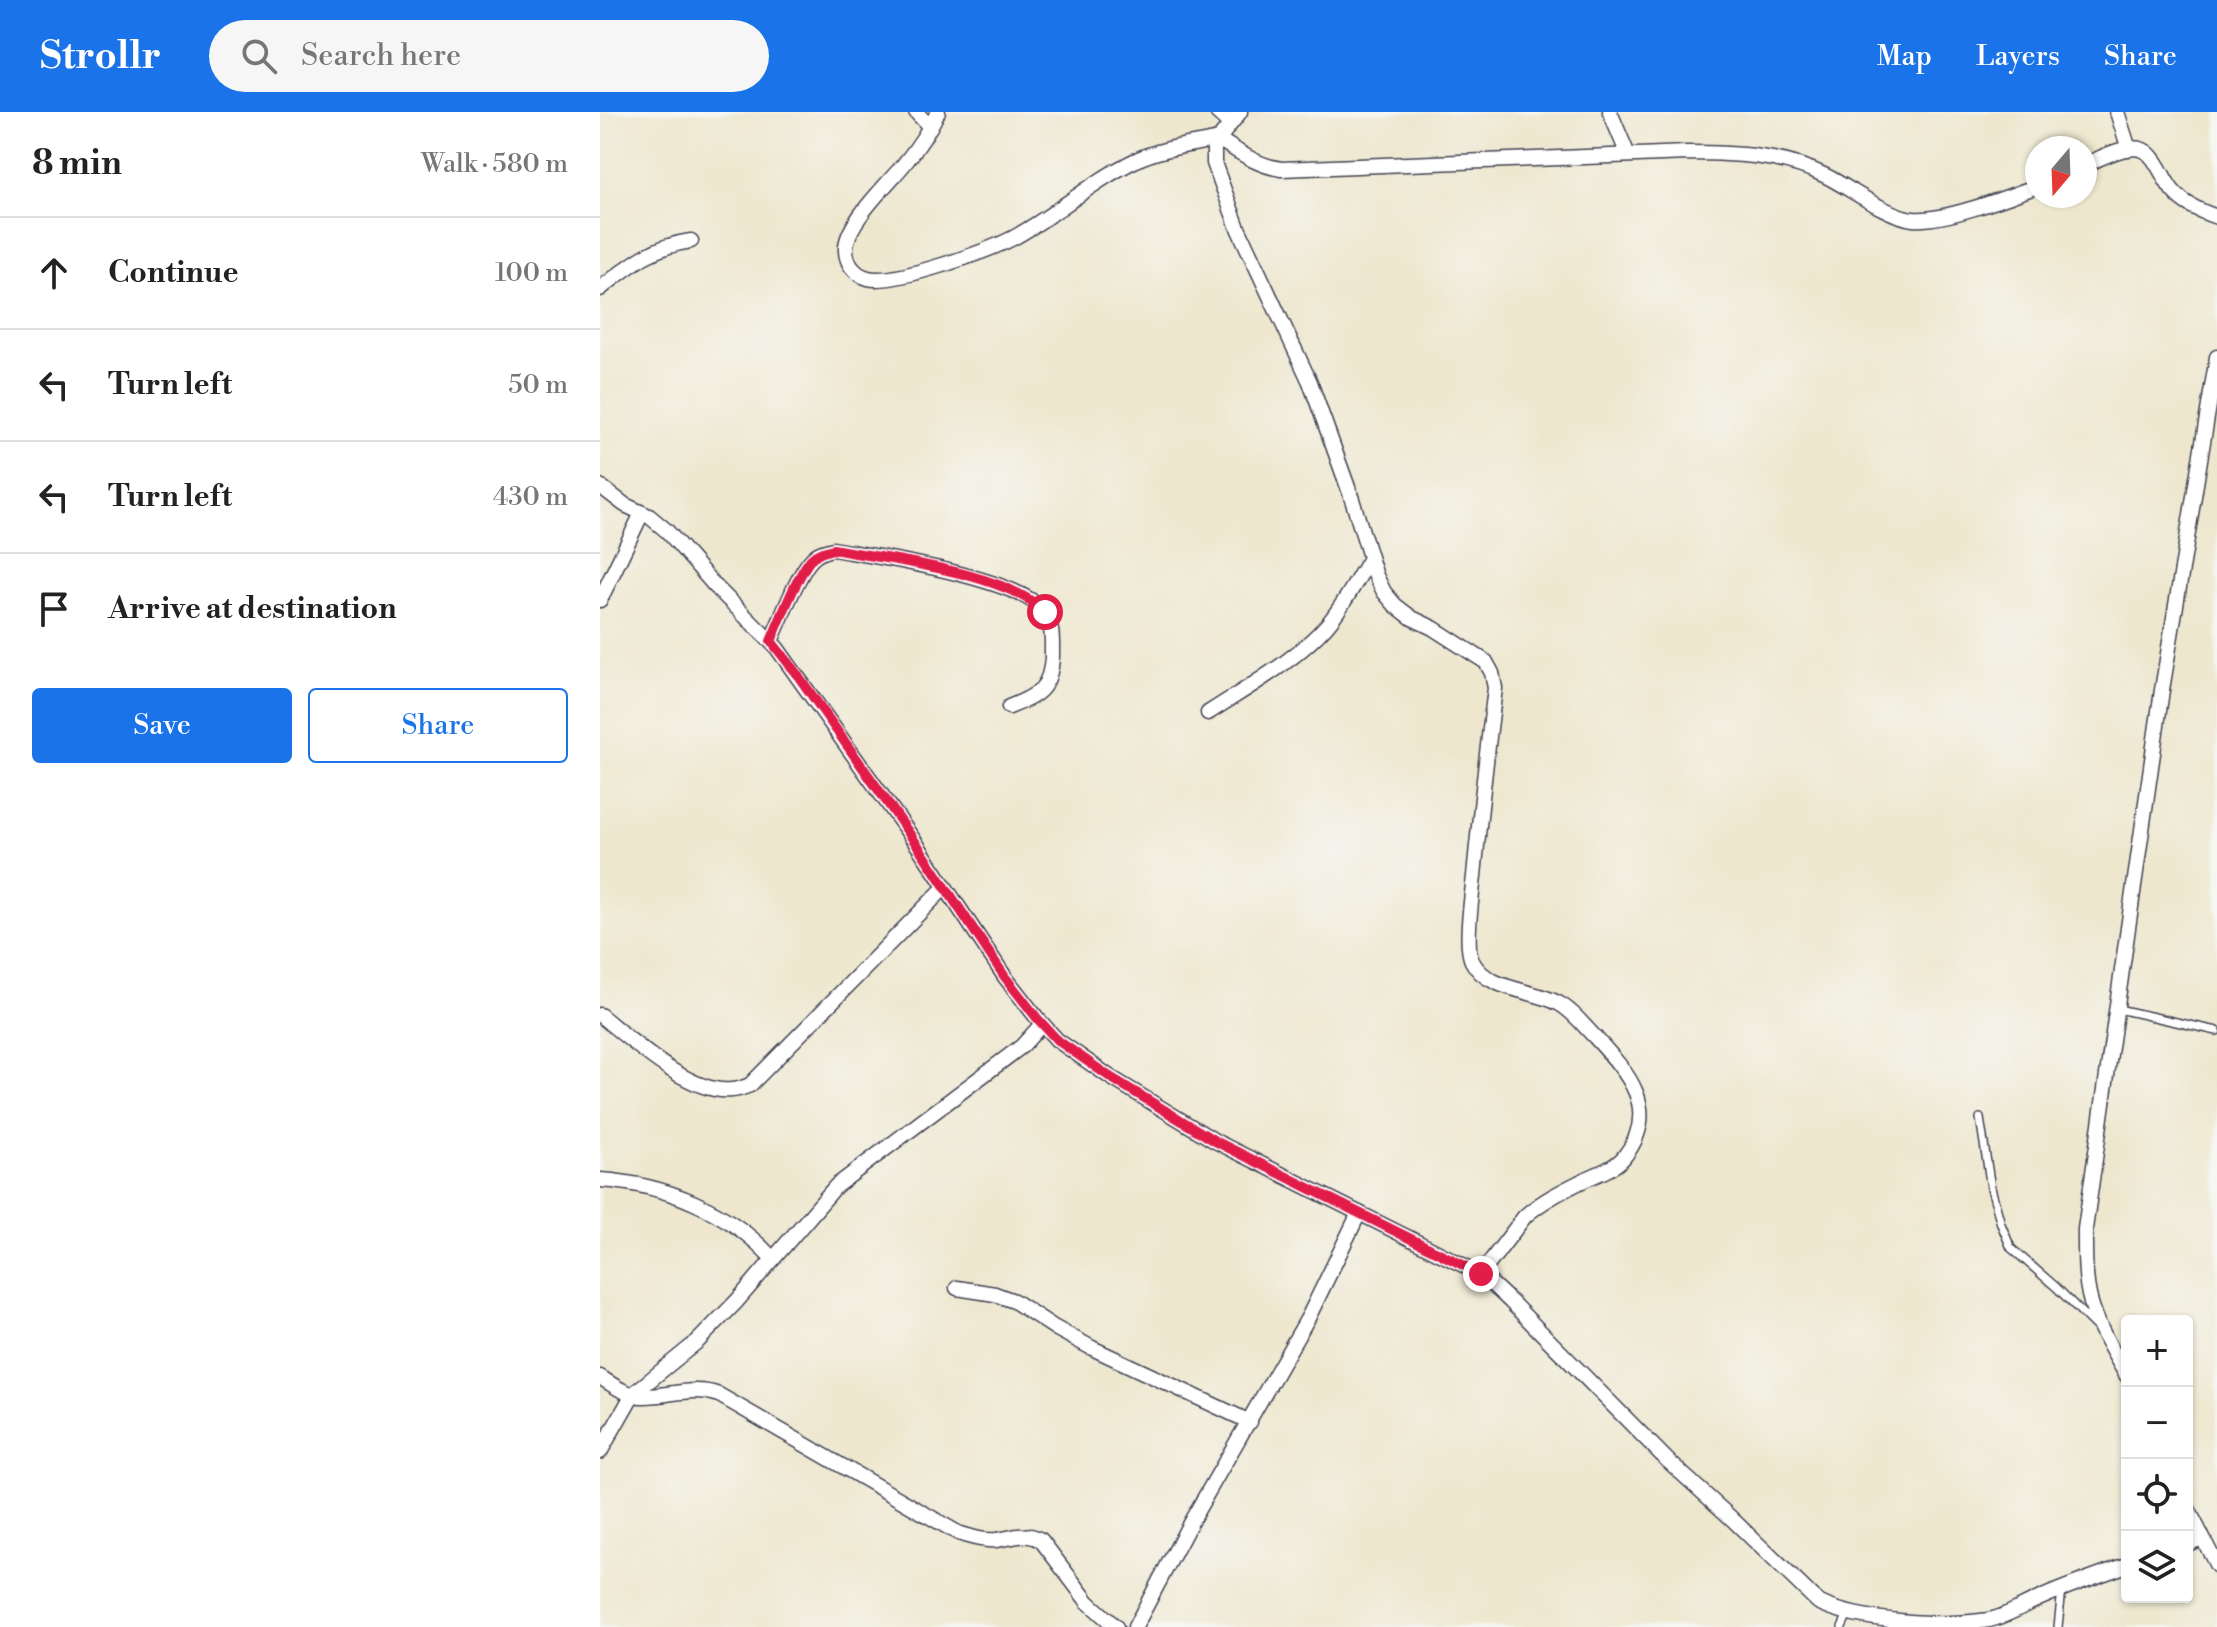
<!DOCTYPE html>
<meta charset="utf-8">
<style>
body{margin:0;font-family:"Libre Bodoni",serif;background:#f6f6f6;color:#222}
.controls{position:absolute;right:24px;bottom:24px;display:grid;overflow:hidden;border-radius:8px;box-shadow:0 2px 6px #0004}
.controls button{width:72px;height:72px;display:grid;place-items:center;padding:0;border:0;border-bottom:2px solid #e0e0e0;background:#fff;color:#222;font:40px sans-serif}
.compass{position:absolute;left:1425px;top:24px;width:72px;height:72px;border-radius:50%;background:#fff;box-shadow:0 2px 6px #0004;rotate:199deg}
.stop{position:absolute;width:24px;height:24px;margin:-18px;border:6px solid #e11d48;border-radius:50%;background:#fff}
.stop.end{background:#e11d48;border-color:#fff;box-shadow:0 2px 8px #0008}
.list{margin:0;padding:0;list-style:none}
h2{display:flex;justify-content:space-between;align-items:center;height:104px;margin:0;padding:0 32px;font-size:34px}
h2 small{font-size:26px;font-weight:400;color:#767676}
.list li{display:grid;grid-template-columns:52px 1fr auto;gap:24px;align-items:center;box-sizing:border-box;height:112px;padding:0 32px;border-top:2px solid #e0e0e0}
.list b{display:block;font-size:30px;white-space:nowrap}
.list em{font-size:26px;font-style:normal;color:#767676}
.actions{display:flex;gap:16px;padding:24px 32px}
.actions a{flex:1;padding:18px 0;border:2px solid #1a73e8;border-radius:8px;text-align:center;font-size:28px;color:#1a73e8}
.actions .main{background:#1a73e8;color:#fff}
.icon{flex:none;width:44px;height:44px;fill:none;stroke:currentColor;stroke-width:2;stroke-linecap:round;stroke-linejoin:round}
.map{position:relative;flex:none;width:1617px;height:1515px;overflow:hidden}
header{display:flex;align-items:center;gap:48px;box-sizing:border-box;height:112px;padding:0 40px;background:#1a73e8;color:#fff}
header strong{font-size:38px}
nav{display:flex;gap:44px;margin-inline-start:auto;font-size:28px}
.search{width:560px;height:72px;background:#f6f6f6;display:flex;align-items:center;gap:20px;box-sizing:border-box;padding:0 28px;border-radius:44px;color:#767676;font-size:30px}
main{display:flex}
aside{flex:1;background:#fff}
.map>svg:first-child{display:block}
</style>
<header>
<strong>Strollr</strong>
<div class="search"><svg class="icon" aria-label="search" viewBox="0 0 24 24"><circle cx="10" cy="10" r="6"/><path d="M15 15l6 6"/></svg>Search here</div>
<nav><a>Map</a><a>Layers</a><a>Share</a></nav>
</header>
<main>
<aside>
<h2>8 min<small>Walk · 580 m</small></h2>
<ul class="list">
<li><svg class="icon" aria-label="ahead" viewBox="0 0 24 24"><path d="M12 20V5M6 11l6-6 6 6"/></svg><div><b>Continue</b></div><em>100 m</em></li>
<li><svg class="icon" aria-label="left" viewBox="0 0 24 24"><path d="M17 20v-9H6M10 6l-5 5 5 5"/></svg><div><b>Turn left</b></div><em>50 m</em></li>
<li><svg class="icon" aria-label="left" viewBox="0 0 24 24"><path d="M17 20v-9H6M10 6l-5 5 5 5"/></svg><div><b>Turn left</b></div><em>430 m</em></li>
<li><svg class="icon" aria-label="arrive" viewBox="0 0 24 24"><path d="M6 21V4h12l-3 4 3 4H6"/></svg><div><b>Arrive at destination</b></div></li>
</ul>
<div class="actions"><a class="main">Save</a><a>Share</a></div>
</aside>
<div class="map">
<svg width="1617" height="1515" viewBox="0 0 1617 1515">
<rect width="100%" height="100%" fill="#f6f6f2"/>
<filter id="ink" filterUnits="userSpaceOnUse"><feTurbulence type="fractalNoise" baseFrequency=".0125" numOctaves="2"/><feDisplacementMap in="SourceGraphic" scale="16" xChannelSelector="R" yChannelSelector="G"/><feConvolveMatrix kernelMatrix="1 2 1 2 8 2 1 2 1" color-interpolation-filters="sRGB"/></filter>
<filter id="wash" filterUnits="userSpaceOnUse"><feTurbulence type="fractalNoise" baseFrequency=".006" numOctaves="4" result="noise"/><feDisplacementMap in="SourceGraphic" scale="32" xChannelSelector="R" yChannelSelector="G"/><feGaussianBlur stdDeviation="1.8" result="paint"/><feColorMatrix in="noise" values="0 0 0 0 0 0 0 0 0 0 0 0 0 0 0 0 0 1.4 0 .05"/><feComposite in="paint" operator="in"/></filter>
<g filter="url(#wash)">
<rect width="100%" height="100%" fill="#eee7ce"/>
</g>
<g filter="url(#ink)">
<g fill="none" stroke-linecap="round" stroke-linejoin="round">
<g stroke="#414051" stroke-width="10">
<g id="service">
<polyline points="1518,897 1617,919"/>
<polyline points="1380,1006 1391,1076 1401,1112 1411,1136 1456,1175 1495,1214"/>
<polyline points="1242,1515 1248,1502"/>
<polyline points="1458,1515 1462,1477"/>
</g>
</g>
<g stroke="#414051" stroke-width="17">
<g id="minor">
<polyline points="316,0 330,15"/>
<path d="M338 0C329 18 318 35 305 51 288 72 249 108 246 134 245 149 253 162 268 166 294 173 388 139 413 126 456 103 492 69 536 48 561 36 592 33 618 27 639 40 656 53 681 57L1088 41C1135 41 1183 43 1226 64 1250 76 1287 104 1313 107 1343 110 1408 85 1437 74"/>
<polyline points="617,0 630,12"/>
<path d="M640 0 614 33V51L638 116 710 270 750 381 776 464 784 480 795 493 812 506 833 516 886 550 892 561 895 576C887 639 880 701 874 764 872 784 864 833 872 849 887 879 933 877 958 891 972 898 983 913 994 924 1027 960 1062 997 1024 1045 1014 1057 996 1062 982 1069 962 1079 942 1089 925 1104L881 1162"/>
<polyline points="1010,0 1028,43"/>
<polyline points="1517,0 1529,37"/>
<path d="M1485 53C1501 46 1535 26 1550 43 1560 53 1564 69 1574 80 1584 92 1602 100 1617 105"/>
<path d="M0 177C32 152 50 135 91 129"/>
<path d="M0 374 25 393 49 404 67 419 114 473 177 536 318 734 405 865 437 906 457 928 510 965 615 1029 881 1162 911 1190 1066 1347 1131 1406 1218 1490C1257 1510 1345 1515 1389 1508 1405 1505 1419 1496 1434 1489 1464 1475 1496 1464 1527 1453"/>
<polyline points="0,488 42,401"/>
<path d="M171 529C181 508 197 463 211 448 217 441 224 439 233 437 277 445 425 466 446 502 453 514 452 531 452 544 451 577 437 584 409 595"/>
<path d="M608 601C648 575 694 550 727 513 744 493 757 468 770 446"/>
<path d="M0 903C31 928 90 983 132 978 138 978 145 975 150 973L345 775"/>
<path d="M0 1068C65 1072 130 1099 173 1147"/>
<polyline points="357,1176 395,1182 414,1189 455,1216 492,1236 650,1310"/>
<path d="M1527 1264C1515 1243 1502 1223 1494 1200 1484 1174 1485 1145 1485 1117L1562 578 1617 245"/>
<path d="M0 1265C13 1273 26 1283 41 1284 69 1285 92 1273 119 1283L358 1421C371 1425 382 1429 396 1428 413 1426 425 1419 441 1428L488 1490 516 1515"/>
<polyline points="0,1340 33,1282 98,1229 137,1189 236,1074 422,934 442,912"/>
<polyline points="1587,1395 1617,1454"/>
<polyline points="1587,1432 1602,1426"/>
<polyline points="535,1515 589,1413 709,1204 759,1101"/>
</g>
</g>
<use href="#service" stroke="#fff" stroke-width="7"/>
<use href="#minor" stroke="#fff" stroke-width="14"/>
</g>
</g>
<g fill="none" stroke-linecap="round" stroke-linejoin="round" filter="url(#ink)">
<path stroke="#e11d48" stroke-width="10" d="M445 500C405 460 290 448 233 437 225 439 217 441 211 447 197 463 180 509 171 529L197 562 318 734 405 865 437 906 457 928 510 965 615 1029 881 1162"/>
</g>
</svg>
<div class="controls">
<button>+</button>
<button>−</button>
<button><svg class="icon" aria-label="locate" viewBox="0 0 24 24"><circle cx="12" cy="12" r="6"/><path d="M12 2v4M12 18v4M2 12h4M18 12h4"/></svg></button>
<button><svg class="icon" aria-label="layers" viewBox="0 0 24 24"><path d="M12 4l9 5-9 5-9-5zM3 14l9 5 9-5"/></svg></button>
</div>
<svg class="compass" viewBox="-18 -18 36 36"><path d="M0-13l5 13h-10z" fill="#e53935"/><path d="M0 13l5-13h-10z" fill="#767676"/></svg>
<div class="stop" style="left:445px;top:500px"></div>
<div class="stop end" style="left:881px;top:1162px"></div>
</div>
</main>
